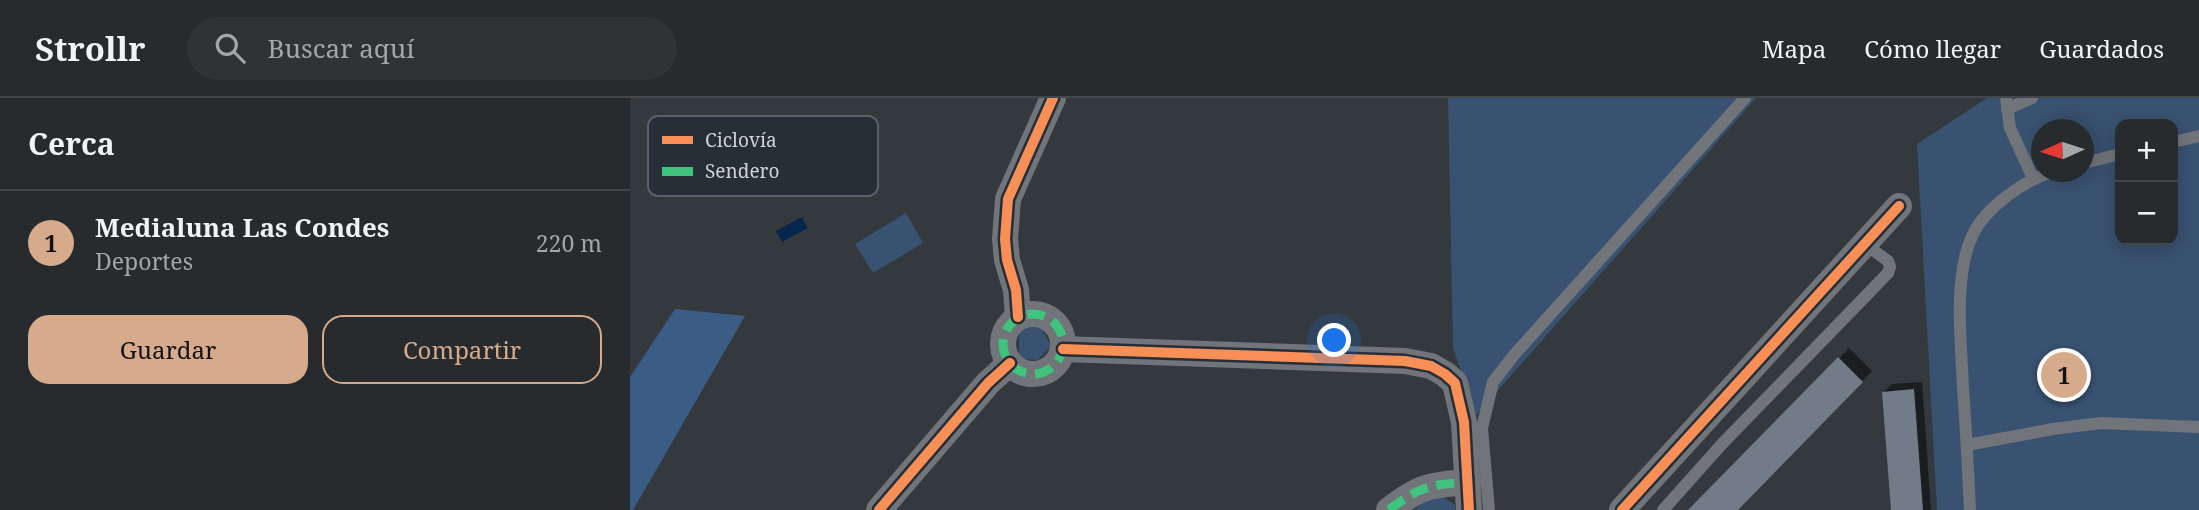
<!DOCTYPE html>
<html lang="es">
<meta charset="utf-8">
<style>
body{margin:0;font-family:"Noto Serif",serif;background:#2f3336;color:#f1f3f6}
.controls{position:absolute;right:21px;top:21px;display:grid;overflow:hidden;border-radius:14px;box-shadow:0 4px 18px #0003}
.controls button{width:63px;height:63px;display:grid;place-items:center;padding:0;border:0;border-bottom:2px solid #43474a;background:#272b2e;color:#f1f3f6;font:35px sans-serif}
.compass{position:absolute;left:1401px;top:21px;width:63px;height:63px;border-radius:50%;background:#272b2e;box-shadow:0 4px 18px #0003;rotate:267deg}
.you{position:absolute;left:705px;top:243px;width:24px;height:24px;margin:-18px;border:5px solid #fff;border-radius:50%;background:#1a73e8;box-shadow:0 0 0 10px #1a73e833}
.badge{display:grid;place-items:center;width:46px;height:46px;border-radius:50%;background:#d6ab8b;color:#111;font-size:23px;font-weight:700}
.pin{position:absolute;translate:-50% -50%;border:4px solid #fff;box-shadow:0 2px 7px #0006}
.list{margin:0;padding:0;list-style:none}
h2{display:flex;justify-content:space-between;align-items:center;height:91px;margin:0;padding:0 28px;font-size:30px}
h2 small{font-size:23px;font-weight:400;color:#a4a7aa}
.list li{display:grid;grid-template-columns:46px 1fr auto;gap:21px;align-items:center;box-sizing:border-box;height:105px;padding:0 28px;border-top:2px solid #43474a}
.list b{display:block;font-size:26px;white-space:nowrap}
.list p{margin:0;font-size:23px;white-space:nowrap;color:#a4a7aa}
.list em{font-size:23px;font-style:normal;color:#a4a7aa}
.actions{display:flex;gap:14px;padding:21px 28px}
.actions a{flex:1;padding:16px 0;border:2px solid #d6ab8b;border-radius:21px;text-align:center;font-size:24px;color:#d6ab8b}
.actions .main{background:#d6ab8b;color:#111}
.icon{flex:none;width:38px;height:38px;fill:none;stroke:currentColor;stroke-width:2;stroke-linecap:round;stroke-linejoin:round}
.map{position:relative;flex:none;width:1569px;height:412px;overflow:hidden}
header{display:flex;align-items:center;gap:42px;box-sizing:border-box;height:98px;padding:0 35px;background:#272b2e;border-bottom:2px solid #43474a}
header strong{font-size:33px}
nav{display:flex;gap:38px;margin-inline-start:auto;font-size:24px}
.search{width:490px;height:63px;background:#2f3336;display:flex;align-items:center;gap:18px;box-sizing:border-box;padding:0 24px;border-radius:38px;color:#a4a7aa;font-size:26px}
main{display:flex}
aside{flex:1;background:#272b2e}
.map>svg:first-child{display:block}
</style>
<header>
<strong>Strollr</strong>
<div class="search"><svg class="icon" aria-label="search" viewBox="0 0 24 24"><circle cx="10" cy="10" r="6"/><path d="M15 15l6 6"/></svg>Buscar aquí</div>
<nav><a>Mapa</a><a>Cómo llegar</a><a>Guardados</a></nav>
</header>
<main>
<aside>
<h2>Cerca<small></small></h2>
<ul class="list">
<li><span class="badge">1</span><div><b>Medialuna Las Condes</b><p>Deportes</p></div><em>220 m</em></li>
</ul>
<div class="actions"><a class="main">Guardar</a><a>Compartir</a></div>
</aside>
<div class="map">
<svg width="1569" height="412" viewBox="0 0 1569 412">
<rect width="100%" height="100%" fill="#34393e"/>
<g fill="#395271" fill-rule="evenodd">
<polygon points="818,0 1126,0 846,317 823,250"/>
<path d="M1357 0H1569V412H1307L1287 46ZM1490 26H1543V142H1490ZM1412 32H1454V74H1412Z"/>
<polygon points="276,115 293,145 243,175 225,146"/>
<polygon points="408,224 421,248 408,262 389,261 389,225"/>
<polygon points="808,395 825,407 825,412 783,412"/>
</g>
<polygon fill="#3b5c85" points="45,211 115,218 3,412 0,412 0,279"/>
<polygon fill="#05274d" points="172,119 178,130 152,144 146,133"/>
<g fill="#0007">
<polygon points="1219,250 1242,273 1106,412 1061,412"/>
<polygon points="1292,284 1301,412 1262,412 1254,294 1262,286"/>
</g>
<g fill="#727c88">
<polygon points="1208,259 1233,284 1108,412 1058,412"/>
<polygon points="1284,291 1293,412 1261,412 1252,294"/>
</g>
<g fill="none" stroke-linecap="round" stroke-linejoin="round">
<g stroke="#71757a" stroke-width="12">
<polyline points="1376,0 1380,30 1403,80"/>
<polyline points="1377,11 1402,0"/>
<polyline points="1543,44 1569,38"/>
<polyline points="1454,65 1490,56"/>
<polyline points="1337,347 1423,331 1471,325 1569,329"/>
<polyline points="859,412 852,330 863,284 884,257 1115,0"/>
<polyline points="1033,412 1092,346 1258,175 1260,169 1258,163 1235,146"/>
<path d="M1340 412C1338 371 1336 330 1333 289 1331 243 1323 178 1343 136 1356 109 1394 83 1421 74"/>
</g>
<g stroke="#71757a" stroke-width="26">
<circle cx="403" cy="246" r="30"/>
<polyline points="388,219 386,192 377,162 375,141 378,101 423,0"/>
<polyline points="433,251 775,263 801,268 815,276 825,285 834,324 839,412"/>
<polyline points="249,412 358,285 380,265"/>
<path d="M759 412C790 388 799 387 838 384"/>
<polyline points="992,412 1269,108"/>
</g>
<g stroke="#40c37c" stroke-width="9" stroke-dasharray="18 9" stroke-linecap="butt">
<circle cx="403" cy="246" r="30"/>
<path d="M759 412C790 388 799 387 838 384"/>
</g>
<g stroke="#262e38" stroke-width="15">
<g id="cycleway">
<polyline points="388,219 386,192 377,162 375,141 378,101 423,0"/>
<polyline points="433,251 775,263 801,268 815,276 825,285 834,324 839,412"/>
<polyline points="249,412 358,285 380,265"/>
<polyline points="992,412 1269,108"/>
</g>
</g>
<use href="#cycleway" stroke="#f78f57" stroke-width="10"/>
</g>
<rect x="18" y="18" width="230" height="80" rx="10" fill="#262e38" stroke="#586069" stroke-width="2"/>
<rect x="32" y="38" width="31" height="8" fill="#f78f57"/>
<rect x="32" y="69" width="31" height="9" fill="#40c37c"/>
<g font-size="19" fill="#ced3da">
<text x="75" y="49">Ciclovía</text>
<text x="75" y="80">Sendero</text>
</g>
</svg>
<div class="controls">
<button>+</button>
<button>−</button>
</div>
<svg class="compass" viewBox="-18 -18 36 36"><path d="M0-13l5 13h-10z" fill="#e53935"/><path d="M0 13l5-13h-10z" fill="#a4a7aa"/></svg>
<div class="you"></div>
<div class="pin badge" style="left:1434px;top:277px">1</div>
</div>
</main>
